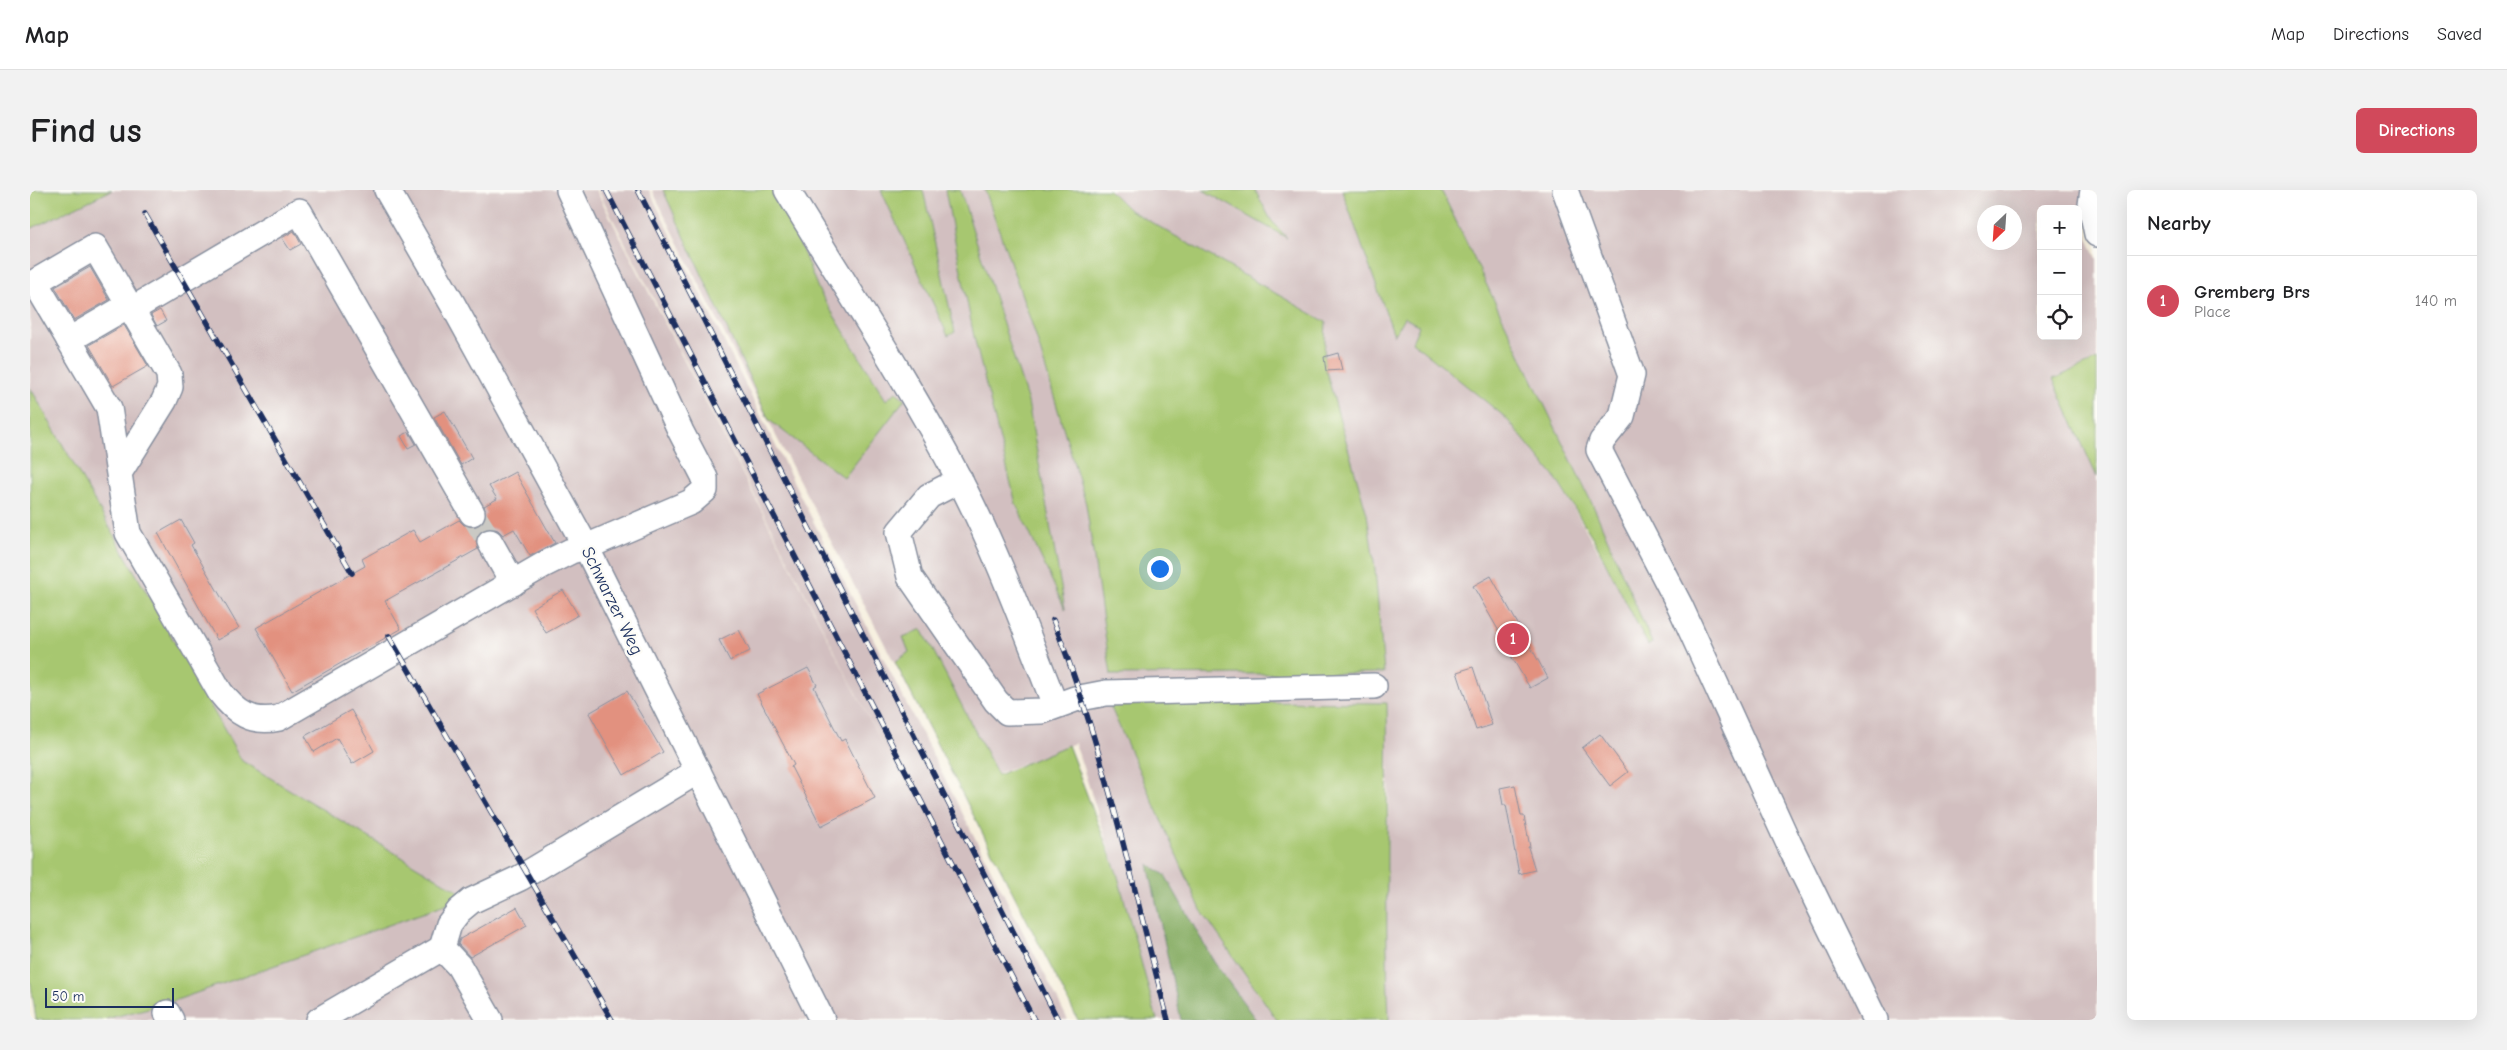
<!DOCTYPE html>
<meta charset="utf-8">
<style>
body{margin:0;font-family:"Comic Neue",sans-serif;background:#f2f2f2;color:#202124}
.controls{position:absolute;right:15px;top:15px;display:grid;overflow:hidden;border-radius:8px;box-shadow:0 5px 20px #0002}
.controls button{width:45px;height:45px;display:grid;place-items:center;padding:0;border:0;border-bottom:1px solid #e0e0e0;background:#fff;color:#202124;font:25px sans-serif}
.compass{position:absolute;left:1947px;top:15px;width:45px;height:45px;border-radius:50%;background:#fff;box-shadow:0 5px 20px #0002;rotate:205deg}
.scale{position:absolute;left:15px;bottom:12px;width:129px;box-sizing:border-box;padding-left:5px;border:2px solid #1b2f5e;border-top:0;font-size:14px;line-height:18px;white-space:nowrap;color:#1b2f5e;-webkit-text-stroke:4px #fdfcf7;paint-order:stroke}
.you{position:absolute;left:1129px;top:378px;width:18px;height:18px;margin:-12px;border:4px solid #fff;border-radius:50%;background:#1a73e8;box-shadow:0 0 0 8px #1a73e833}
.badge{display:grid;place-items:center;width:32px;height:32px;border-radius:50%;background:#d1495b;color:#fff;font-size:16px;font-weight:700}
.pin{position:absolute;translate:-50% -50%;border:2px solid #fff;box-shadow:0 1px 5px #0006}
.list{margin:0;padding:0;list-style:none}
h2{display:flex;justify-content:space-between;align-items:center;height:65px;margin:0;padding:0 20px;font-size:21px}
h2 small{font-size:16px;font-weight:400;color:#757577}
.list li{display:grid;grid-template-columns:32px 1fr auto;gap:15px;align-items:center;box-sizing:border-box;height:90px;padding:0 20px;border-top:1px solid #e0e0e0}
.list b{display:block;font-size:19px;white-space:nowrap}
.list p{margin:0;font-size:16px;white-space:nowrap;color:#757577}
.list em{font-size:16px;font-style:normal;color:#757577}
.icon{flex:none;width:28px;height:28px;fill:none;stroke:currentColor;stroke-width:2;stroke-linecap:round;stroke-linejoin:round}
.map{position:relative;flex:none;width:2067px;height:830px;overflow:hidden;border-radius:8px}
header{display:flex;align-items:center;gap:30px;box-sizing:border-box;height:70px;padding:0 25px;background:#fff;border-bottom:1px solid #e0e0e0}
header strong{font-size:24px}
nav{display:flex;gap:28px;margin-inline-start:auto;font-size:18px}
.intro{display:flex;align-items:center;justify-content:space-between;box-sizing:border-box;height:120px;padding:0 30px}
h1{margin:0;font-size:35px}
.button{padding:12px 22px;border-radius:8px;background:#d1495b;color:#fff;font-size:18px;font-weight:700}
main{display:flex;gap:30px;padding:0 30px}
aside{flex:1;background:#fff;border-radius:8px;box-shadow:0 5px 20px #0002}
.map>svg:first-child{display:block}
</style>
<header>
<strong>Map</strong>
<nav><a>Map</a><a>Directions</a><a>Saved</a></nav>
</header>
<div class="intro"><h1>Find us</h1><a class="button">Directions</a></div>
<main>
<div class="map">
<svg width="2067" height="830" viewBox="0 0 2067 830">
<rect width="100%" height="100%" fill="#fdfcf7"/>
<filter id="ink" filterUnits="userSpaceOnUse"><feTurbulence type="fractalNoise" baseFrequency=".02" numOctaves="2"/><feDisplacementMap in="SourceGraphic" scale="10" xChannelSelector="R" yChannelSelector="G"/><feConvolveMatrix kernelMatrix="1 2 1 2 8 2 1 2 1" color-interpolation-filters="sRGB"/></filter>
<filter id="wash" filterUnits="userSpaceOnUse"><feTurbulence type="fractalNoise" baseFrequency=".0096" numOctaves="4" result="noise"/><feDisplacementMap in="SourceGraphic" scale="20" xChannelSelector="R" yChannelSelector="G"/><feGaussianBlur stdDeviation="1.12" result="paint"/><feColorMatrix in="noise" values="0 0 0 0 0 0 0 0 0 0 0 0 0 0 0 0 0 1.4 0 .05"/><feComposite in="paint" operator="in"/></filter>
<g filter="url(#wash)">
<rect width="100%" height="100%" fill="#f6efde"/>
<g fill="#d2bfc0" fill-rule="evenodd">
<polygon points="0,0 566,0 894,635 568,0 619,0 774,313 1038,830 6,830 0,788"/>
<path d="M622 0H633L646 25 739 230 856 210 789 101 748 0H851L919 146 925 142 893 0H915L944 147 986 314 1034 417 998 212 930 0H955L1005 143 1056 314 1082 485 1354 483 1337 324 1296 181 1294 167 1296 132 1098 19 1079 0H1173L1255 47 1241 30 1225 0H1312L1364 144 1374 126 1389 137 1382 152 1475 227 1525 287 1622 453 1566 322 1411 0H2057L2054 39 2067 69V170L2023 189 2067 287V830H1359L1355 753 1359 599 1357 514 1078 512 1171 720 1247 830H1216L1119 675 1151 830H1127L1087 683 1045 553 930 598 747 248ZM2011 19H2048V146H2011ZM1954 22H1984V52H1954Z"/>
</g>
<g fill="#a7c76f" stroke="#617b66">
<polygon points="0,0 82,0 0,39"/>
<polygon points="633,0 748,0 789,101 856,210 866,202 875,209 814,288 739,230"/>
<polygon points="851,0 893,0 925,142 918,146"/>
<polygon points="915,0 930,0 998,212 1035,419 986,314 944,147"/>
<polygon points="955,0 1079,0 1098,19 1296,132 1294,167 1296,181 1337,324 1345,379 1354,483 1081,485 1056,314 1005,143"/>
<polygon points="1173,0 1225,0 1241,30 1257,48"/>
<polygon points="1312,0 1411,0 1566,322 1622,453 1618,455 1564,350 1525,287 1475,227 1382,152 1389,136 1374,127 1364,145"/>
<polygon points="2067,170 2067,287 2023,189"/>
<polygon points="0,197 212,571 438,707 138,813 72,830 6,830 0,788"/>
<polygon points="892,439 968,585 1038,555 1087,683 1127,830 1048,830 865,472 879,462 873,447"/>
<path d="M1078 511 1357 513C1359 619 1354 724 1359 830H1247L1171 720Z"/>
</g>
<polygon fill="#85ac62" stroke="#506e60" points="1118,674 1135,685 1184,772 1226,830 1151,830"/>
<g id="blocks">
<g fill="#e2917f">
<polygon points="264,41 271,54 260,60 252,48"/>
<polygon points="60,77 79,110 44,130 25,97"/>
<polygon points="130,120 136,131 127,136 121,125"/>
<polygon points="94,135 118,176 83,196 59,155"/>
<polygon points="1308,163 1312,180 1296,181 1294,167"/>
<polygon points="415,221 442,268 431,275 404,227"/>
<polygon points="379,242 386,254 378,258 371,246"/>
<polygon points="485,282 525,353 500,366 484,339 473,345 468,340 461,338 453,340 446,351 448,359 355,411 371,439 262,501 226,438 335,376 332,369 383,340 390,352 429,330 434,335 441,337 450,335 456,324 454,316 467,309 459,296"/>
<polygon points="151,330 164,353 161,355 209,438 187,450 128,343"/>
<polygon points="1461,386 1518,488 1500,498 1468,444 1470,443 1443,396"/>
<polygon points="533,400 548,425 516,443 502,418"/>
<polygon points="709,440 720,461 700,471 689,450"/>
<polygon points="1443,477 1462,535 1446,540 1427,482"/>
<polygon points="778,478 787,495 784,497 811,551 815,549 845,608 791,636 761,577 764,575 727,504"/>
<polygon points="597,501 633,562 594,585 559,523"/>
<polygon points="321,520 344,561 322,574 307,548 284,562 275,546"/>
<polygon points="1570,544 1598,582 1580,596 1552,558"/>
<polygon points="1485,595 1491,626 1494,626 1500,657 1498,657 1505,680 1489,684 1476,615 1473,615 1470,598"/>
<polygon points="487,717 497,735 440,767 428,754 430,749"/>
</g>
</g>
</g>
<g filter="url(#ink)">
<use href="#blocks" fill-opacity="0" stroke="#888f9e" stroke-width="1"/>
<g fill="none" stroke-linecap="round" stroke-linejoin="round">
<polyline stroke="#cac9c4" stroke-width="25" stroke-dasharray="25 12" stroke-linecap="butt" points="442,323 460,352"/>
<g stroke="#888f9e" stroke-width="28">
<g id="minor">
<polyline points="357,0 422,113 556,357 792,830"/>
<path d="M757 0C815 96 877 190 929 289 967 361 995 439 1025 515"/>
<polyline points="1535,0 1602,185 1592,226 1572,251 1569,260 1650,416 1759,654 1845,830"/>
<polyline points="2063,0 2061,15 2067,44"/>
<polyline points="101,120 269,21 442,323"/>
<polyline points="39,150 99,115"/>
<path d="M89 283 134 211 140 197 139 184 65 57 5 92 79 218 98 343 190 502C206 523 222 534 249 528L515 374 541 361 556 357 661 312 675 300V288L651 242 539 0"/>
<polyline points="930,290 899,306 869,342 880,387 966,511 977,522 1012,521 1045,509 1076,503 1344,496"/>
<polyline points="460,352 483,393"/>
<polyline points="412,758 419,734 429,721 441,711 490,688 668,581"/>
<polyline points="137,823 141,830"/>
<polyline points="289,830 412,758 429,776 460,830"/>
</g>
</g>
<use href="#minor" stroke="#fff" stroke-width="25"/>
<g stroke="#1b2f5e" stroke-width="5.5">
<g id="rail">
<polyline points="576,0 1004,830"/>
<polyline points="608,0 1028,830"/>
<polyline points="115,24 322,383"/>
<path d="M1023 430C1075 559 1102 695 1138 830"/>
<polyline points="359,446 582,830"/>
</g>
</g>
<use href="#rail" stroke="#fdfcf7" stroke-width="4" stroke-dasharray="11" stroke-linecap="butt"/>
</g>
</g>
<g text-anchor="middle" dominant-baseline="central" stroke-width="5" stroke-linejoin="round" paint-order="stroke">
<g font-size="18" fill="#1b2f5e" stroke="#fdfcf7">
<text transform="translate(582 411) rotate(64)">Schwarzer Weg</text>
</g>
</g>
</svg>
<div class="controls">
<button>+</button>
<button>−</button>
<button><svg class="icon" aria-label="locate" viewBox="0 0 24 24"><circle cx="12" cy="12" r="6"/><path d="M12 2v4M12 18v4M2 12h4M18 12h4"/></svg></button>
</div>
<svg class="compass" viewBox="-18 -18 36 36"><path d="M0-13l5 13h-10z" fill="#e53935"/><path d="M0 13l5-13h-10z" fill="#757577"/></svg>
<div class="scale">50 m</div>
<div class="you"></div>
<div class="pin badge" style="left:1483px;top:449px">1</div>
</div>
<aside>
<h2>Nearby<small></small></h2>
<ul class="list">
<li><span class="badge">1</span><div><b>Gremberg Brs</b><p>Place</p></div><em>140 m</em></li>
</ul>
</aside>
</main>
